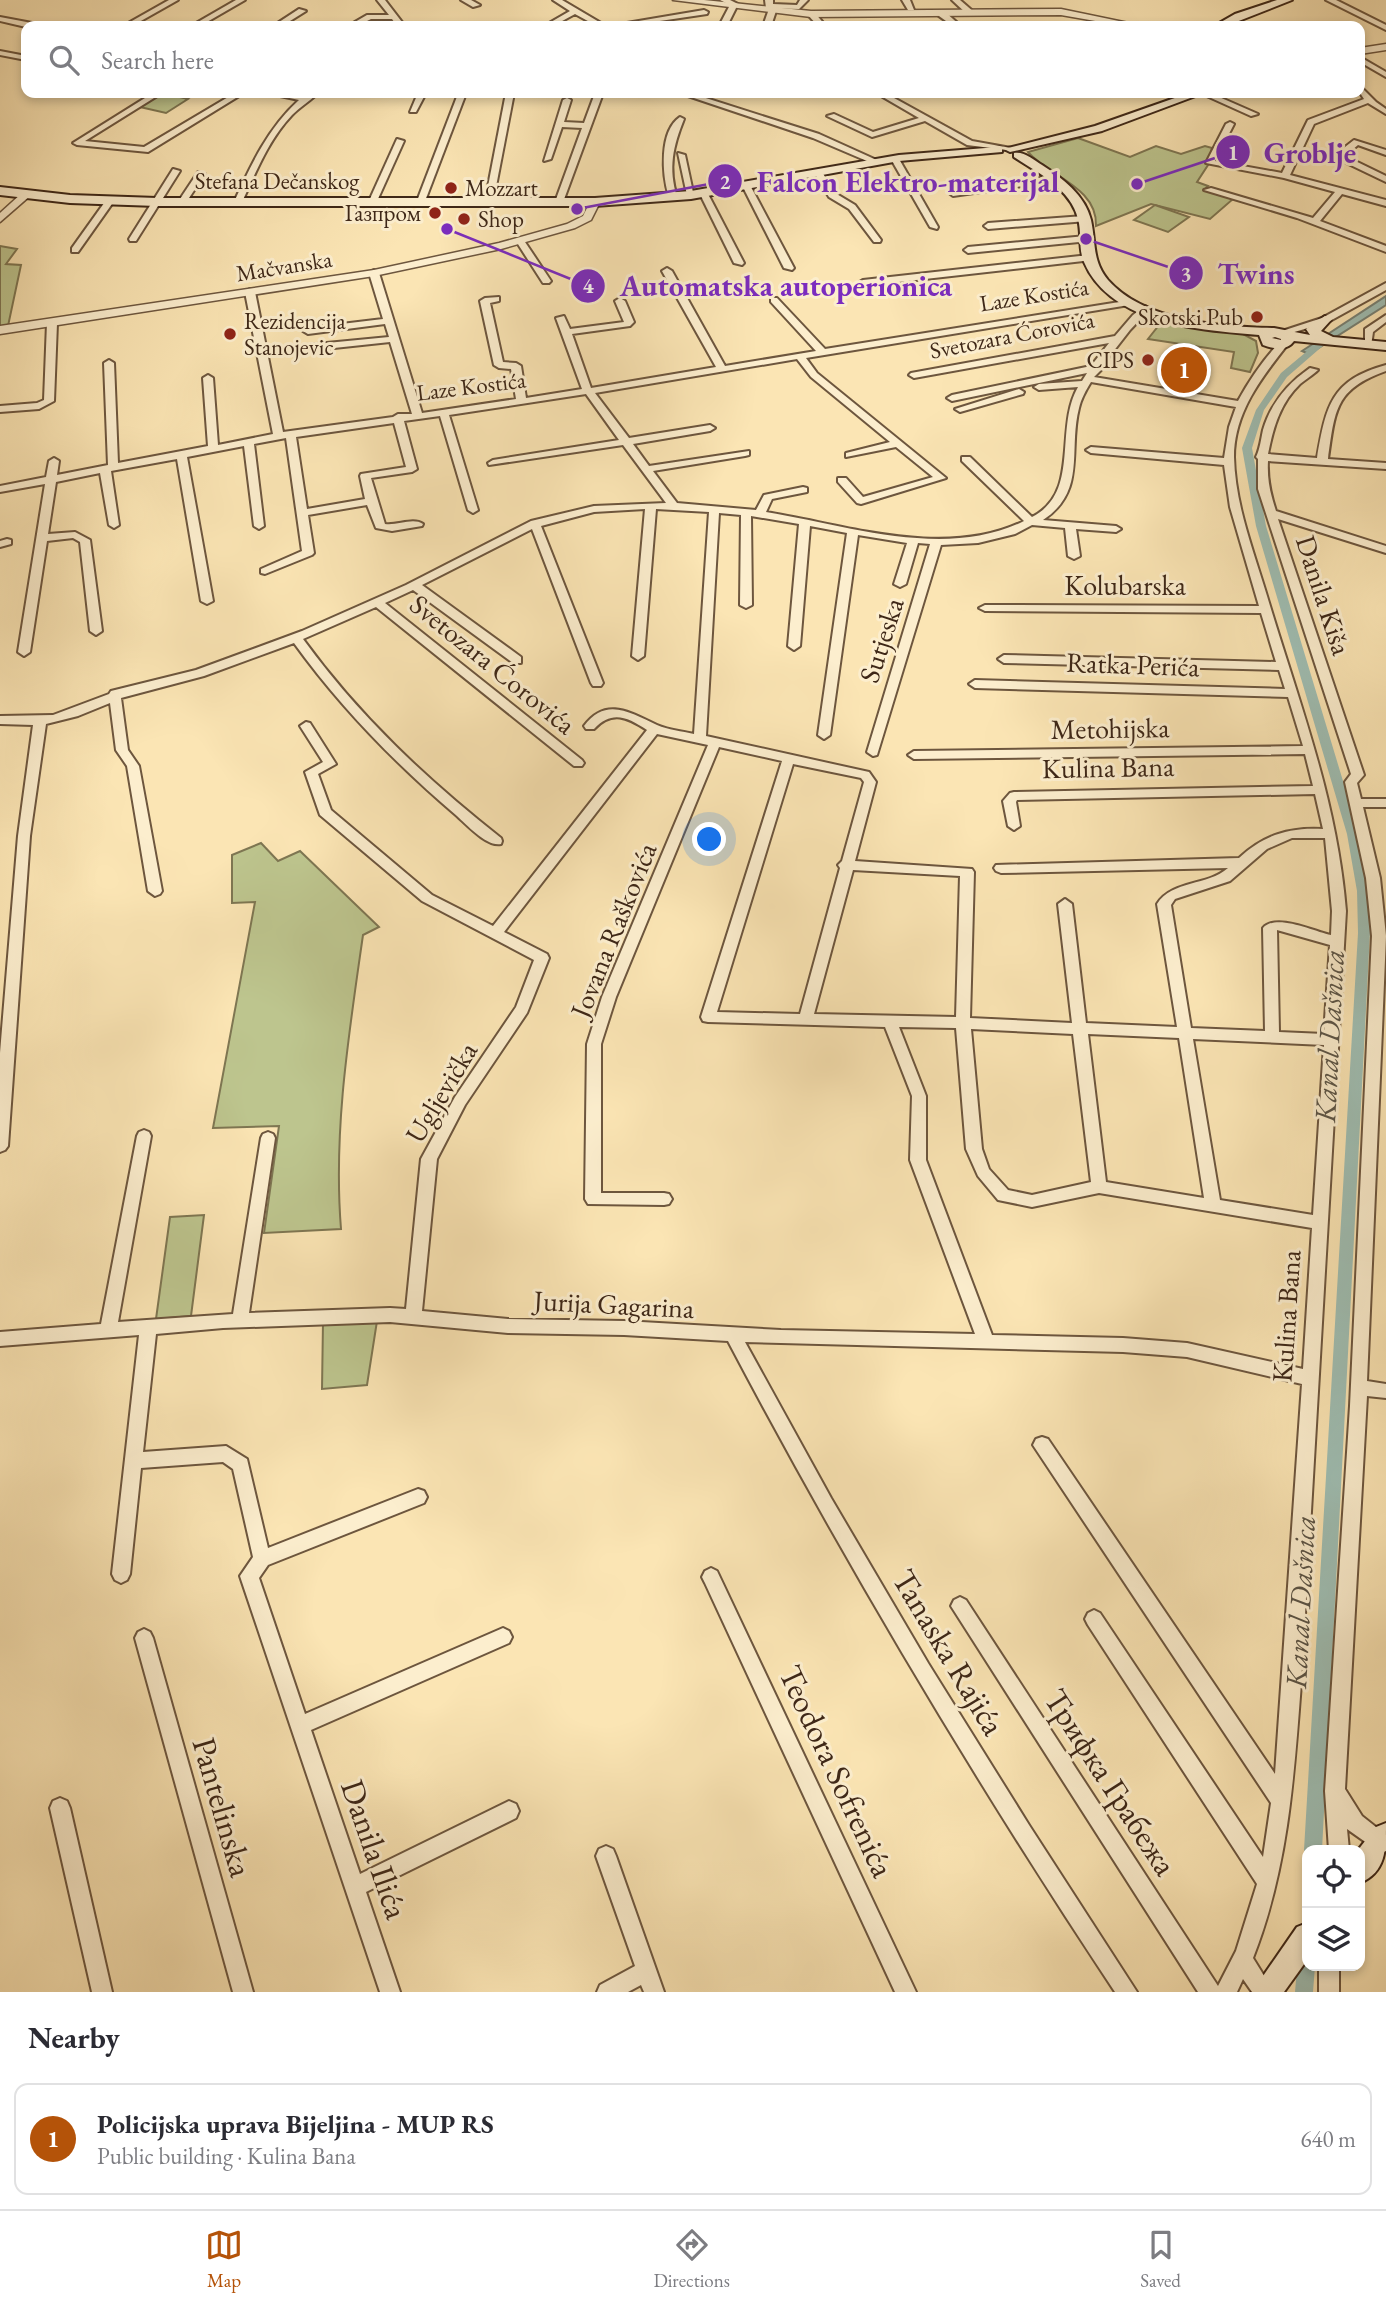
<!DOCTYPE html>
<meta charset="utf-8">
<style>
body{margin:0;font-family:"EB Garamond",serif;background:#f7f7f7;color:#2b2b33}
.controls{position:absolute;right:21px;bottom:21px;display:grid;overflow:hidden;border-radius:14px;box-shadow:0 4px 10px #0003}
.controls button{width:63px;height:63px;display:grid;place-items:center;padding:0;border:0;border-bottom:2px solid #e1e1e2;background:#fff;color:#2b2b33;font:35px sans-serif}
.you{position:absolute;left:710px;top:840px;width:24px;height:24px;margin:-18px;border:5px solid #fff;border-radius:50%;background:#1a73e8;box-shadow:0 0 0 10px #1a73e833}
.badge{display:grid;place-items:center;width:46px;height:46px;border-radius:50%;background:#b45309;color:#fff;font-size:23px;font-weight:700}
.pin{position:absolute;translate:-50% -50%;border:4px solid #fff;box-shadow:0 2px 7px #0006}
.list{margin:0;padding:0;list-style:none}
h2{display:flex;justify-content:space-between;align-items:center;height:91px;margin:0;padding:0 28px;font-size:30px}
h2 small{font-size:23px;font-weight:400;color:#7c7c81}
.list li{display:grid;grid-template-columns:46px 1fr auto;gap:21px;align-items:center;box-sizing:border-box;height:112px;margin:0 14px 14px;padding:0 14px;border:2px solid #e1e1e2;border-radius:14px}
.list b{display:block;font-size:26px;white-space:nowrap}
.list p{margin:0;font-size:23px;white-space:nowrap;color:#7c7c81}
.list em{font-size:23px;font-style:normal;color:#7c7c81}
.icon{flex:none;width:38px;height:38px;fill:none;stroke:currentColor;stroke-width:2;stroke-linecap:round;stroke-linejoin:round}
.map{position:relative;flex:none;width:1386px;height:1992px;overflow:hidden}
.search{position:absolute;background:#fff;box-shadow:0 4px 10px #0003;left:21px;right:21px;top:21px;height:77px;display:flex;align-items:center;gap:18px;box-sizing:border-box;padding:0 24px;border-radius:14px;color:#7c7c81;font-size:26px}
.sheet{height:217px;background:#fff}
nav{display:flex;justify-content:space-around;align-items:center;box-sizing:border-box;height:98px;border-top:2px solid #e1e1e2;background:#fff;font-size:19px;color:#7c7c81}
nav a{display:grid;justify-items:center;gap:4px}
nav .on{color:#b45309}
.map>svg:first-child{display:block}
</style>
<div class="map">
<svg width="1386" height="1992" viewBox="0 0 1386 1992">
<rect width="100%" height="100%" fill="#fbe5b4"/>
<filter id="stains"><feTurbulence type="fractalNoise" baseFrequency=".00286" numOctaves="4"/><feColorMatrix values="0 0 0 0 .2 0 0 0 0 .09 0 0 0 0 .02 0 0 0 .5 -.17"/></filter>
<radialGradient id="worn" r=".72"><stop offset=".6" stop-color="#630" stop-opacity="0"/><stop offset="1" stop-color="#630" stop-opacity=".3"/></radialGradient>
<g fill="#bdc58e" stroke="#7e7652" stroke-width="2">
<polygon points="163,93 188,99 166,113 140,107"/>
<path d="M1078 138 1130 157 1156 146 1181 154 1205 146 1212 148 1208 165 1197 182 1208 186 1204 190 1233 199 1210 219 1151 204 1096 226C1098 187 1048 176 1028 152Z"/>
<polygon points="1155,205 1189,217 1168,232 1134,220"/>
<polygon points="0,246 17,249 6,264 21,265 8,326 0,328"/>
<polygon points="1163,320 1243,334 1256,341 1258,353 1250,372 1231,368 1234,352 1148,339"/>
<path d="M261 843 278 861 300 851 379 927 363 935C349 1033 333 1131 341 1229L264 1233 279 1126 213 1128 255 902 232 903V855Z"/>
<polygon points="204,1215 191,1316 156,1319 170,1217"/>
<polygon points="377,1321 367,1385 322,1389 323,1322"/>
</g>
<polygon fill="#9fbeb3" stroke="#788275" stroke-width="2" points="1386,296 1386,305 1309,354 1302,351"/>
<g fill="none" stroke-linecap="round" stroke-linejoin="round">
<g fill="#9fbeb3" fill-rule="evenodd">
<polygon points="1318,342 1325,344 1287,377 1264,410 1252,448 1266,526 1359,834 1369,891 1370,933 1322,1850 1307,1850 1307,1856 1304,1850 1358,933 1357,891 1347,834 1256,526 1242,448 1256,410 1281,373"/>
<polygon points="1307,1947 1307,1966 1315,1966 1313,1992 1295,1992 1298,1956 1301,1950"/>
</g>
<g stroke="#6d563e" stroke-width="4">
<g id="minor">
<polygon points="169,0 178,0 132,26 123,26"/>
<polygon points="236,0 245,0 200,26 191,26"/>
<polygon points="377,0 385,0 405,26 397,26 392,19 371,19 357,26 348,26 367,15 389,15"/>
<polygon points="461,0 471,0 480,5 473,7"/>
<polygon points="553,0 562,0 606,26 597,26 575,14 553,26 544,26 570,11"/>
<polygon points="720,0 730,0 738,4 727,26 719,26 730,5"/>
<polygon points="765,0 773,0 773,4 797,5 800,0 808,0 799,9 766,8"/>
<polygon points="902,0 910,0 914,10 908,10"/>
<polygon points="952,0 960,0 975,13 968,15"/>
<polygon points="1326,0 1336,0 1386,25 1386,30"/>
<polygon points="299,9 306,11 282,26 273,26"/>
<polygon points="769,9 776,11 771,26 763,26"/>
<polygon points="704,10 708,12 707,14 626,26 609,26"/>
<polygon points="811,12 814,12 826,26 818,26 807,14"/>
<polygon points="942,12 945,12 961,26 953,26 939,16 938,14"/>
<polygon points="0,17 32,23 33,25 26,27 0,21"/>
<polygon points="0,51 26,56 26,60 0,55"/>
<polygon points="1360,57 1386,72 1386,77 1360,62"/>
<polygon points="1360,86 1376,102 1386,109 1386,114 1368,103 1314,124 1290,175 1386,200 1386,206 1342,194 1320,221 1386,246 1386,252 1297,218 1204,190 1211,188 1313,218 1335,192 1284,178 1206,163 1226,124 1230,122 1234,124 1215,161 1282,173 1308,120 1364,99 1360,93"/>
<polygon points="153,93 162,93 85,141 144,147 235,93 244,93 148,152 77,145 73,143"/>
<path d="M266 93H282L304 97 309 93H318C310 101 300 107 292 115 269 139 256 172 242 202L235 204 234 202C251 165 268 128 299 100Z"/>
<polygon points="418,93 426,93 416,112 410,112"/>
<polygon points="506,93 514,93 493,202 489,205 485,202"/>
<polygon points="679,93 690,93 819,134 881,162 874,164 813,138"/>
<polygon points="876,93 885,93 972,141 1011,148 1007,150 967,145 925,121 872,137 827,116 834,114 873,132 919,118"/>
<polygon points="1200,93 1210,93 1258,114 1251,116"/>
<polygon points="458,94 465,96 425,201 418,203 417,201"/>
<polygon points="598,94 602,96 563,202 556,204 555,202 582,128 562,127 551,159 544,161 563,100 567,98 571,100 564,122 584,123 594,96"/>
<path d="M680 117 684 119C673 146 668 168 677 197L673 200 669 197C662 175 659 131 680 117Z"/>
<polygon points="397,139 404,141 377,201 370,203 369,201"/>
<polygon points="1354,140 1386,150 1386,155 1358,145 1345,156 1386,176 1386,182 1336,158 1336,154"/>
<polygon points="678,153 685,155 694,197 687,195"/>
<polygon points="892,157 899,159 938,227 937,229 930,227 891,159"/>
<polygon points="173,169 180,171 136,241 130,241 129,239"/>
<polygon points="198,172 205,174 185,204 179,204 178,202"/>
<polygon points="816,172 822,172 835,193 855,205 881,240 880,242 874,242 849,209 829,197 815,174"/>
<polygon points="1055,176 1058,177 1058,181 953,196 949,193 953,190"/>
<polygon points="747,184 751,187 794,268 792,270 784,268 743,187"/>
<polygon points="704,191 708,194 744,263 742,265 734,263 700,194"/>
<polygon points="110,198 114,201 78,252 72,252 72,248 107,199"/>
<polygon points="1084,216 1088,219 1087,221 988,229 984,226 988,223"/>
<polygon points="1086,236 1090,239 1089,241 968,253 964,250 968,247"/>
<polygon points="517,239 523,239 551,281 549,283 543,283 516,241"/>
<polygon points="1089,255 1092,256 1092,260 863,286 858,283 863,280"/>
<path d="M667 268 672 271 725 366 816 351 771 302V298H777L825 349 1132 300 1134 302 1129 305 806 358 817 373 946 478 861 504 857 503 838 482V478H846L863 497 933 477 896 447 846 457V453L890 442 811 377 797 359 595 393 629 438 710 425 715 428 710 431 633 444 649 466 749 451V455L745 456 653 471 677 503 756 510 764 495 803 487 807 488V492L772 499 766 512C847 525 945 560 1024 521L962 461V457H970L1032 517C1081 492 1054 429 1078 387L1039 390 1034 387 1039 384 1082 381 1087 373 952 401 947 398 952 395 1091 366 1109 343 914 378 909 375 911 373 1115 336 1133 315 1145 306 1150 309 1148 311 1130 330 1102 366 1101 370 1094 377 1238 401C1250 379 1263 360 1280 342L1288 344C1262 377 1234 412 1234 457 1235 504 1253 550 1267 596 1299 703 1337 799 1346 911L1301 1683C1294 1777 1288 1869 1253 1958L1274 1992H1252L1243 1979 1237 1992H1198L951 1606 954 1600 960 1597 966 1600 1218 1986 1236 1951 1257 1884 1088 1625 1085 1619 1088 1613 1094 1610 1100 1613 1263 1857 1271 1803 1033 1445 1036 1439 1042 1437 1048 1439 1275 1774 1302 1384 1187 1357 1123 1352 745 1342 831 1498 928 1663 1029 1825 1137 1992H1115C975 1781 846 1565 728 1341L624 1335 508 1333 390 1322 223 1328 156 1334 143 1452 226 1446 247 1459 268 1548 418 1489 424 1491 427 1497 424 1503 268 1565 259 1578 305 1714 503 1628 509 1631 512 1637 509 1643 311 1730 360 1874 509 1801 516 1804 519 1811 516 1818 366 1892 400 1992H380L240 1576 253 1557 233 1469 223 1462 141 1468 130 1574 127 1580 121 1583 115 1580 112 1574 139 1335 0 1346V1332L101 1324 137 1136 139 1132 144 1130 149 1132 151 1136 118 1322 233 1314 261 1138 263 1134 268 1132 273 1134 275 1138 249 1313 390 1308 406 1309 421 1159 455 1097 516 1007 534 960 422 901 320 815 305 772 323 762 300 726 306 722 310 723 336 764 318 774 331 810 432 895 493 926 647 730C627 717 612 710 594 729H586L584 726C606 696 631 713 657 725 668 730 682 731 694 734L709 512 656 509 644 656 638 660 632 656 645 509 594 512 541 526 603 683 601 686H593L591 683 532 529 422 585 521 657V663H513L413 590 385 603 582 760 584 763 582 766H574L376 607 303 639C359 716 426 779 501 838L502 841 501 844C487 847 467 825 457 816 396 764 341 708 294 643L204 676 121 698 128 750 139 766 162 891 160 894 155 896 148 891 127 766 116 750 110 703 78 716 46 724 30 836 8 1146 5 1150 0 1152V1053L18 836 33 725 0 724V716L53 715 109 694 111 691 196 670 302 631 406 585 531 521 594 506 666 503 623 445 489 465 488 463 493 460 619 440 586 394 449 415 478 510 473 513 468 510 440 416 404 421 417 469 412 472 371 478 385 524C397 526 413 517 423 524L422 526 392 531 376 528 367 505 308 515 314 553 312 555 265 574 261 573V569L302 551 286 438 254 444 264 526 259 529 254 526 244 446 187 457 213 601 207 604 201 601 177 459 111 471 119 525 114 528 109 525 100 473 56 482 48 534 75 532 90 540 102 631 96 635 90 631 80 542 73 538 47 541 30 652 24 656 18 652 45 484 0 492V486L46 477 49 461 54 458 59 461 57 475 108 465 104 363 109 360 114 363 118 463 208 446 203 378 208 375 213 378 218 445 273 434 245 292 250 289 255 292 283 432 393 417 398 414H412L390 342 306 351 301 348 306 345 389 337 385 324 308 334 303 331 308 328 383 319 369 273 374 270 379 273 422 413 516 399 511 369 499 368 494 365 480 301 485 298 499 297V301L490 303 503 362 516 363 521 366 526 398 582 389 556 318 564 316 570 329 624 322 615 301 620 298 625 301 634 322 630 326 572 334 591 388 716 367 662 271ZM1091 382 1236 407 1229 427 1224 458 1091 447 1086 450 1091 453 1224 465 1230 507 1259 606 985 605 979 608 985 611 1261 613 1276 662 1004 655 998 659 1004 663 1279 670 1285 689 975 680 969 684 975 688 1288 697 1303 746 914 751 908 755 914 759 1305 754 1313 786 1014 792 1010 793 1003 801 1008 826 1014 830 1020 826 1016 802 1017 800 1315 794 1323 829C1289 827 1264 835 1239 858L996 865 994 868 996 871 1001 873 1228 868C1208 886 1172 880 1157 904L1177 1027 1086 1023 1072 904 1065 899 1058 904 1072 1023 970 1018 974 872 972 869 855 861 876 782 869 772 706 736 719 513 741 515 740 605 746 608 752 605 751 516 799 524 788 646 794 650 800 646 810 526 847 533 818 735 824 739 830 735 858 535 907 543 894 584 900 587 906 584 918 543 930 544 867 752 873 756 877 755 941 545 978 543 1015 534 1032 525 1065 528 1068 556 1074 559 1080 556 1076 529 1116 532 1121 529 1116 526 1043 520C1087 491 1068 450 1079 408 1081 399 1086 390 1091 382ZM394 423 406 467 361 474 360 476 365 499 307 509 296 437ZM657 734 708 745 602 997 587 1044 585 1199 588 1204 664 1205 669 1204 672 1199 669 1194 664 1193H601V1044L616 997 719 747 782 761 701 1017 703 1021 708 1022 885 1027 912 1096 910 1160 975 1334 781 1330 624 1321 508 1319 422 1311 437 1159 465 1105 527 1013 549 958 547 954 504 932ZM793 764 861 778 864 782 842 861 838 865 840 868 800 1014 717 1012ZM1292 838H1325L1332 911 1331 935C1313 931 1276 913 1263 928L1265 1031 1191 1028 1171 905 1175 899 1230 881 1267 849ZM853 870 960 876 956 1017 814 1014ZM1277 930 1330 945 1324 1034 1279 1032ZM899 1027 956 1028 966 1149 978 1176 998 1200 1032 1207 1099 1193 1312 1228 1303 1369 1187 1343 1123 1338 992 1335 926 1160V1096ZM971 1029 1073 1034 1091 1182 1032 1195 1008 1190 989 1169 982 1149ZM1088 1034 1179 1038 1204 1198 1106 1182ZM1193 1039 1324 1045 1313 1215 1220 1200Z"/>
<polygon points="1386,283 1386,290 1328,322 1281,336 1276,333 1322,318"/>
<polygon points="1386,315 1386,322 1373,332 1371,346 1365,346 1365,329"/>
<polygon points="52,320 57,323 54,401 39,409 0,412 0,406 37,403 44,400 47,323"/>
<path d="M1386 365V371C1335 389 1335 410 1328 459L1386 463V469L1268 461C1267 479 1270 493 1276 511L1386 546V553L1278 519 1364 775 1357 783 1361 799H1386V807H1363L1380 878 1386 936 1367 1381 1386 1384V1398L1367 1396 1345 1789 1362 1816 1386 1835V1851L1381 1853 1347 1829 1349 1850H1329L1325 1791 1350 1406 1372 936 1366 878 1345 782 1351 774 1258 489V459L1256 457C1260 449 1261 439 1263 430 1271 403 1287 384 1310 368L1318 370C1313 375 1306 379 1300 384 1280 403 1273 428 1268 454L1317 458C1326 406 1331 380 1386 365Z"/>
<polygon points="1019,389 1024,392 1023,394 960,412 955,409"/>
<polygon points="7,539 11,540 11,544 0,547 0,541"/>
<polygon points="711,1568 717,1571 916,1992 895,1992 705,1583 702,1577 705,1571"/>
<polygon points="144,1629 150,1632 153,1638 253,1992 233,1992 135,1638 138,1632"/>
<polygon points="60,1798 67,1801 70,1808 112,1992 92,1992 50,1808 53,1801"/>
<polygon points="606,1846 613,1849 616,1856 664,1992 644,1992 641,1985 628,1992 597,1992 600,1985 635,1966 596,1856 599,1849"/>
<rect x="1319" y="1966" width="20" height="26"/>
</g>
</g>
<g stroke="#6d563e" stroke-width="3">
<g id="tertiary">
<polygon points="673,0 704,0 811,11 1061,9 1143,26 1124,26 1061,15 811,17"/>
<polygon points="1386,44 1386,50 1360,54 1360,48"/>
<path d="M1174 93H1202C1196 98 1180 98 1174 93Z"/>
<polygon points="22,193 31,195 0,222 0,213"/>
<polygon points="595,199 600,202 591,220 575,228 501,249 374,276 0,334 0,326 374,270 499,243 567,224 583,216 591,200"/>
</g>
</g>
<g stroke="#3e2717" stroke-width="4">
<g id="secondary">
<polygon points="1277,0 1292,0 1226,26 1214,26 1235,14"/>
<polygon points="1189,93 1201,94 1102,131 1010,152 1004,149 1095,126"/>
<polygon points="998,147 1002,148 1002,152 899,161 691,199 595,206 157,206 70,203 0,195 0,187 70,195 157,198 595,198 691,191 899,155"/>
<path d="M1014 153C1024 151 1034 160 1042 165 1062 178 1085 195 1091 220 1096 243 1092 261 1108 280 1145 322 1223 327 1274 328L1310 335 1306 329 1325 316 1331 320 1321 331 1333 337 1386 342V350L1294 341C1287 351 1273 349 1263 345L1259 335C1201 330 1111 325 1084 262 1078 248 1082 233 1078 219 1071 189 1038 173 1014 157ZM1275 337 1281 339V340L1272 338Z"/>
<path d="M1386 1823C1386 1849 1386 1872 1360 1883L1358 1850 1376 1827Z"/>
<polygon points="1307,1923 1307,1960 1284,1992 1252,1992 1297,1927"/>
</g>
</g>
<use href="#minor" fill="#fceece" fill-rule="evenodd"/>
<use href="#tertiary" fill="#fceece" fill-rule="evenodd"/>
<use href="#secondary" fill="#fceece" fill-rule="evenodd"/>
</g>
<g fill="#8f2418" stroke="#fceece" stroke-width="2.5">
<circle cx="451" cy="188" r="7"/>
<circle cx="435" cy="213" r="7"/>
<circle cx="464" cy="219" r="7"/>
<circle cx="1257" cy="317" r="7"/>
<circle cx="230" cy="334" r="7"/>
<circle cx="1148" cy="360" r="7"/>
</g>
<g text-anchor="middle" dominant-baseline="central" stroke-width="6" stroke-linejoin="round" paint-order="stroke">
<g font-size="23" fill="#3e2717" stroke="#fceece">
<text x="277" y="181">Stefana Dečanskog</text>
<text transform="translate(284 266) rotate(-9)">Mačvanska</text>
<text transform="translate(1034 295) rotate(-9)">Laze Kostića</text>
<text transform="translate(1012 335) rotate(-11)">Svetozara Ćorovića</text>
<text transform="translate(471 386) rotate(-7)">Laze Kostića</text>
</g>
<g font-size="23" fill="#3e2717" stroke="#fceece" text-anchor="start">
<text x="465" y="188">Mozzart</text>
<text x="421" y="213" text-anchor="end">Газпром</text>
<text x="478" y="219">Shop</text>
<text x="1243" y="317" text-anchor="end">Skotski Pub</text>
<text x="244" y="321">Rezidencija<tspan x="244" dy="26">Stanojevic</tspan></text>
<text x="1134" y="360" text-anchor="end">CIPS</text>
</g>
<g font-size="28" fill="#3e2717" stroke="#fceece">
<text x="1125" y="585">Kolubarska</text>
<text transform="translate(1324 595) rotate(72)">Danila Kiša</text>
<text transform="translate(881 640) rotate(-72)">Sutjeska</text>
<text transform="translate(493 664) rotate(39)">Svetozara Ćorovića</text>
<text transform="translate(1133 664) rotate(2)">Ratka Perića</text>
<text transform="translate(1110 728) rotate(-1)">Metohijska</text>
<text transform="translate(1108 767) rotate(-1)">Kulina Bana</text>
<text transform="translate(613 930) rotate(-68)">Jovana Raškovića</text>
<text transform="translate(441 1092) rotate(-59)">Ugljevička</text>
<text transform="translate(614 1304) rotate(3)">Jurija Gagarina</text>
<text transform="translate(1286 1316) rotate(-86)">Kulina Bana</text>
</g>
<g font-size="30" font-style="italic" fill="#5b5446" stroke="#fceece">
<text transform="translate(1329 1036) rotate(-87)">Kanal Dašnica</text>
<text transform="translate(1300 1602) rotate(-87)">Kanal Dašnica</text>
</g>
<g font-size="33" fill="#3e2717" stroke="#fceece">
<text transform="translate(949 1652) rotate(59)">Tanaska Rajića</text>
<text transform="translate(837 1771) rotate(65)">Teodora Sofrenića</text>
<text transform="translate(1111 1782) rotate(57)">Трифка Грабежа</text>
<text transform="translate(223 1807) rotate(74)">Pantelinska</text>
<text transform="translate(375 1849) rotate(71)">Danila Ilića</text>
</g>
</g>
<path fill="none" stroke="#7b2cbf" stroke-width="2.5" d="M1137 184L1233 152M577 209L725 181M1086 239L1186 273M447 229L588 286"/>
<g fill="#7b2cbf" stroke="#fceece" stroke-width="2.5">
<circle cx="1137" cy="184" r="7"/>
<circle cx="577" cy="209" r="7"/>
<circle cx="1086" cy="239" r="7"/>
<circle cx="447" cy="229" r="7"/>
<circle cx="1233" cy="152" r="18"/>
<circle cx="725" cy="181" r="18"/>
<circle cx="1186" cy="273" r="18"/>
<circle cx="588" cy="286" r="18"/>
</g>
<g font-size="21" text-anchor="middle" font-weight="bold" fill="#fff">
<text x="1233" y="160">1</text>
<text x="725" y="189">2</text>
<text x="1186" y="281">3</text>
<text x="588" y="293">4</text>
</g>
<g font-size="30" text-anchor="middle" font-weight="bold" fill="#7b2cbf" stroke="#fceece" stroke-width="6" stroke-linejoin="round" paint-order="stroke">
<text x="1310" y="163">Groblje</text>
<text x="908" y="192">Falcon Elektro-materijal</text>
<text x="1256" y="284">Twins</text>
<text x="786" y="296">Automatska autoperionica</text>
</g>
<rect width="100%" height="100%" filter="url(#stains)"/>
<rect width="100%" height="100%" fill="url(#worn)"/>
</svg>
<div class="controls">
<button><svg class="icon" aria-label="locate" viewBox="0 0 24 24"><circle cx="12" cy="12" r="6"/><path d="M12 2v4M12 18v4M2 12h4M18 12h4"/></svg></button>
<button><svg class="icon" aria-label="layers" viewBox="0 0 24 24"><path d="M12 4l9 5-9 5-9-5zM3 14l9 5 9-5"/></svg></button>
</div>
<div class="you"></div>
<div class="pin badge" style="left:1184px;top:370px">1</div>
<div class="search"><svg class="icon" aria-label="search" viewBox="0 0 24 24"><circle cx="10" cy="10" r="6"/><path d="M15 15l6 6"/></svg>Search here</div>
</div>
<section class="sheet">
<h2>Nearby<small></small></h2>
<ul class="list">
<li><span class="badge">1</span><div><b>Policijska uprava Bijeljina - MUP RS</b><p>Public building · Kulina Bana</p></div><em>640 m</em></li>
</ul>
</section>
<nav>
<a class="on"><svg class="icon" aria-label="map" viewBox="0 0 24 24"><path d="M3 6l6-2 6 2 6-2v14l-6 2-6-2-6 2zM9 4v14M15 6v14"/></svg>Map</a>
<a><svg class="icon" aria-label="directions" viewBox="0 0 24 24"><path d="M12 3l9 9-9 9-9-9zM9 14v-3h6M13 9l2 2-2 2"/></svg>Directions</a>
<a><svg class="icon" aria-label="saved" viewBox="0 0 24 24"><path d="M7 4h10v16l-5-4-5 4z"/></svg>Saved</a>
</nav>
